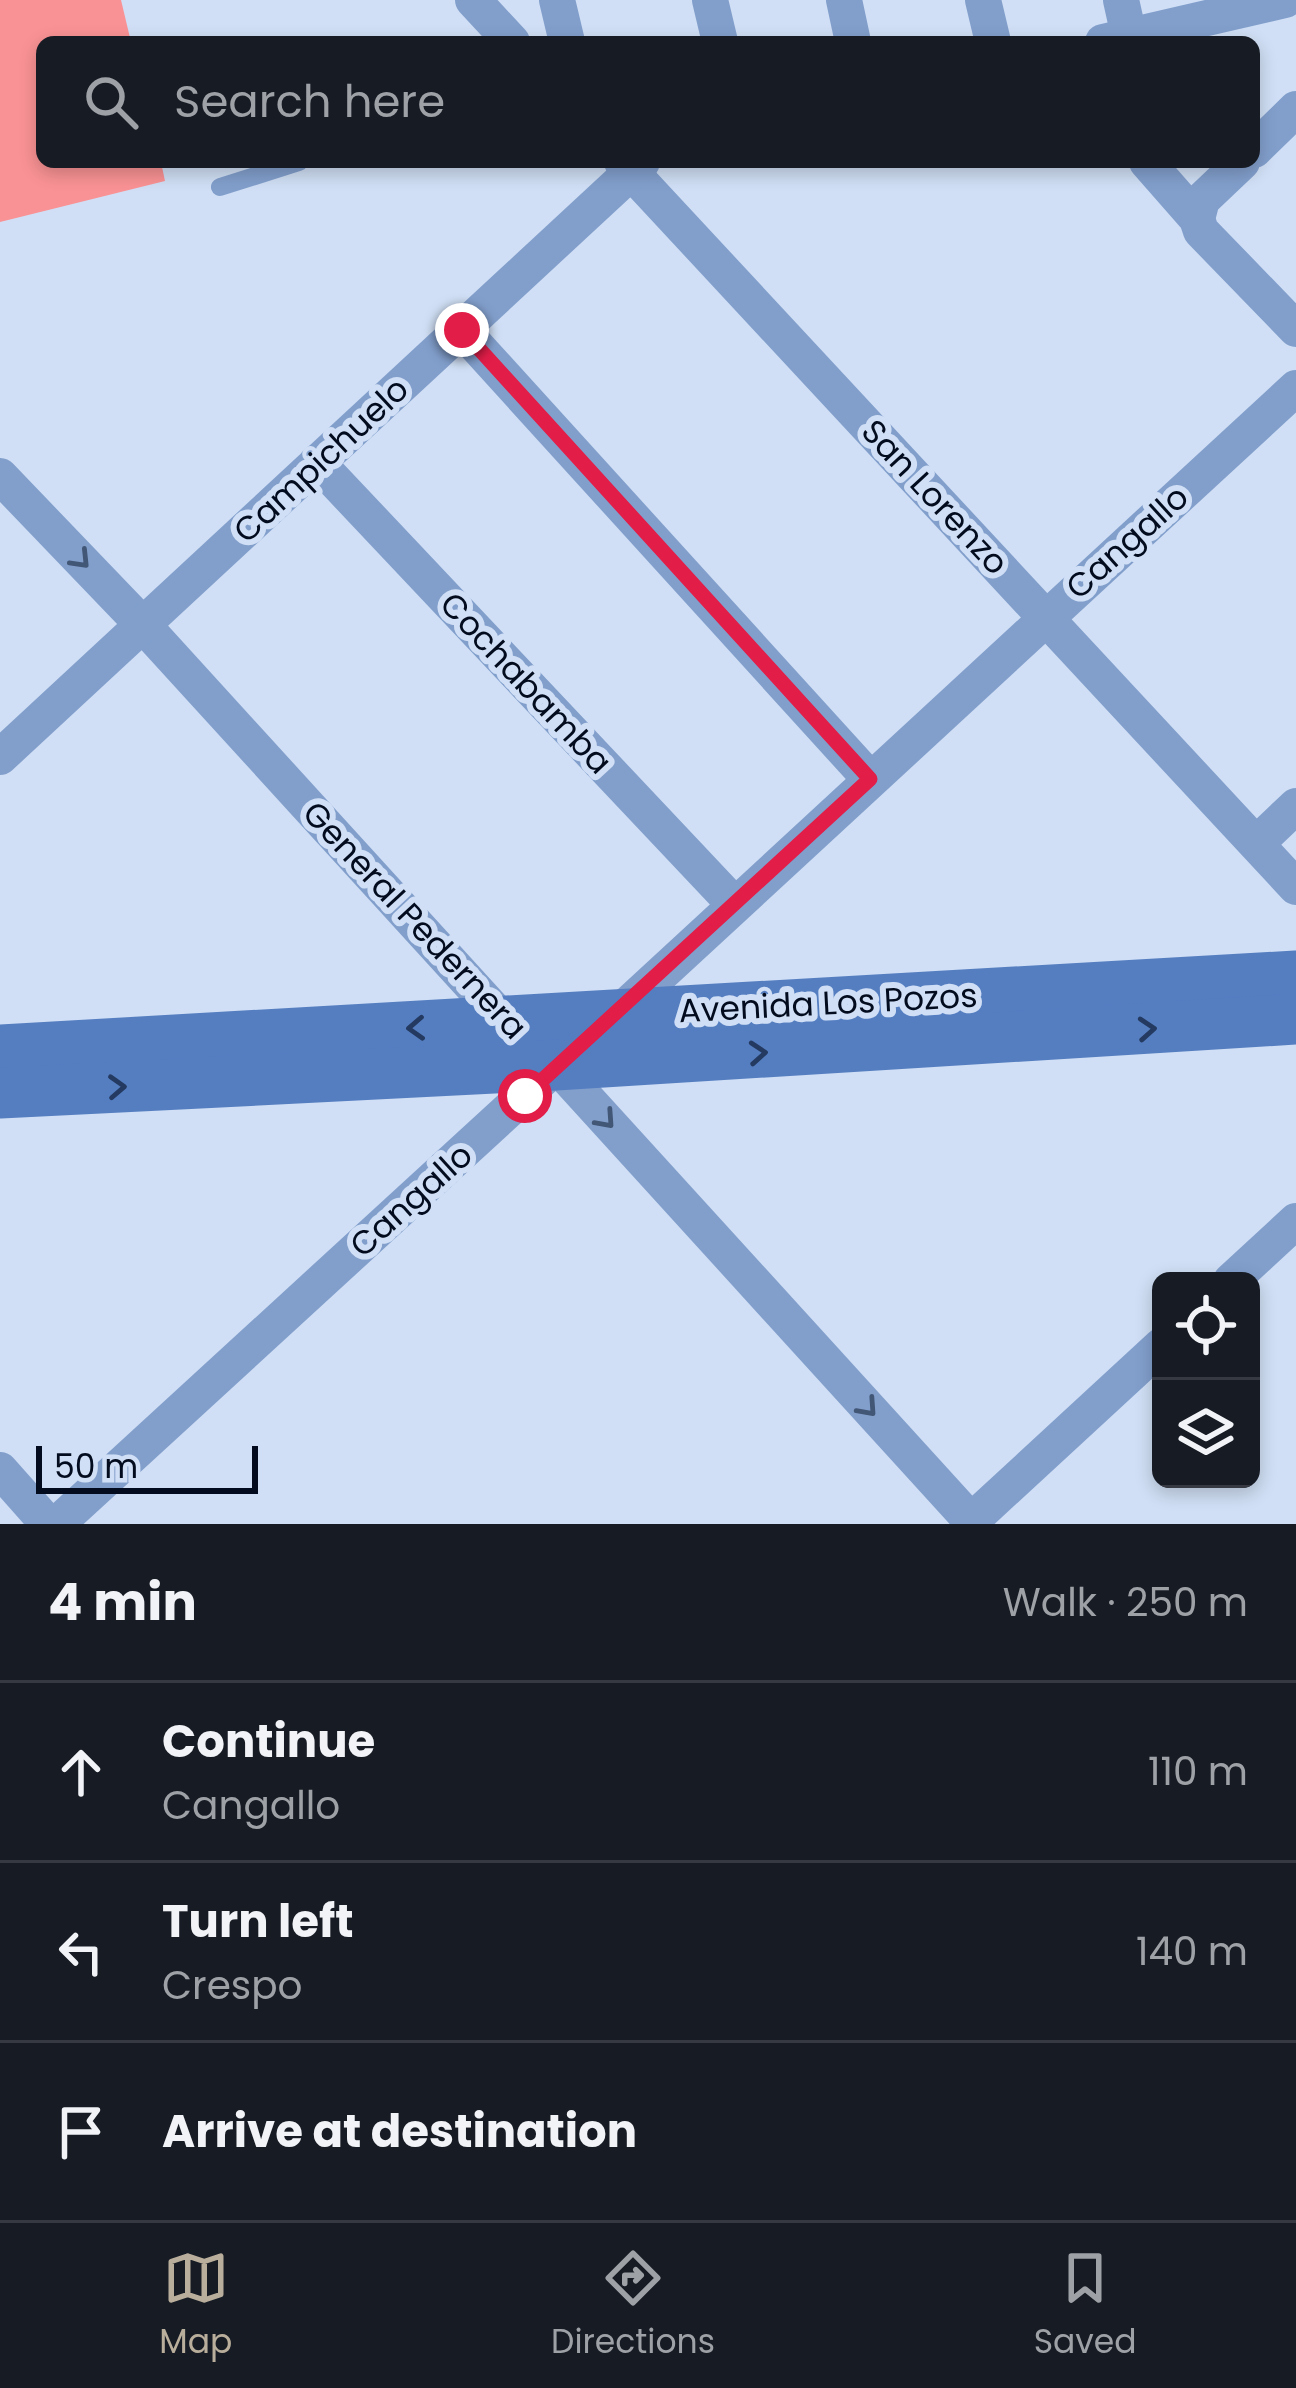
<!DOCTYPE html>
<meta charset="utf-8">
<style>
body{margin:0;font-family:Poppins,sans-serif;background:#20242c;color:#f1f3f6}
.controls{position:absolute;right:36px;bottom:36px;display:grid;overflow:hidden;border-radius:18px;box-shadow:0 6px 18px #0003}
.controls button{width:108px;height:108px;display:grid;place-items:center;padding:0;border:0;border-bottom:3px solid #363941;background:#171b24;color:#f1f3f6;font:60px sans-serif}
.scale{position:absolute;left:36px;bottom:30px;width:222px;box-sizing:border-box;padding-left:12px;border:6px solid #030c1f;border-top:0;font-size:33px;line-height:42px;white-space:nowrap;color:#030c1f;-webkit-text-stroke:9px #d0dff5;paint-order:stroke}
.stop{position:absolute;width:36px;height:36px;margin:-27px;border:9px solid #e11d48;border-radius:50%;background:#fff}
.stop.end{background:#e11d48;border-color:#fff;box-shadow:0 3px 12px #0008}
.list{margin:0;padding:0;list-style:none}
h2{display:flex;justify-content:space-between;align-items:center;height:156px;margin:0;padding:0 48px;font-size:51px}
h2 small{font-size:39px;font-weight:400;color:#9ea1a6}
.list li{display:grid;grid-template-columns:78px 1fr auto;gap:36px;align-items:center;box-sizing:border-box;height:180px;padding:0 48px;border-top:3px solid #363941}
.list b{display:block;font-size:45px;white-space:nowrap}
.list p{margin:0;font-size:39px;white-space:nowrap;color:#9ea1a6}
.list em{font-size:39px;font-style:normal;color:#9ea1a6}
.icon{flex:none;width:66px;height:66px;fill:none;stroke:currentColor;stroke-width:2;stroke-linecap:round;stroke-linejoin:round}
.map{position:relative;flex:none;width:1296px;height:1524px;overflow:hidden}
.search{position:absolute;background:#171b24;box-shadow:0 6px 18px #0003;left:36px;right:36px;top:36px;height:132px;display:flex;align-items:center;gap:30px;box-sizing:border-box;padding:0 42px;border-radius:18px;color:#9ea1a6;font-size:45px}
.sheet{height:696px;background:#171b24}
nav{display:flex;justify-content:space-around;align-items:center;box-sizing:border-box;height:168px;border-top:3px solid #363941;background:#171b24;font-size:33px;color:#9ea1a6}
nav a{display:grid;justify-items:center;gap:6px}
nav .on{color:#b9ae9b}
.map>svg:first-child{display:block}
</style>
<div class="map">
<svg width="1296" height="1524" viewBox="0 0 1296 1524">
<rect width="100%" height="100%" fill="#d0dff5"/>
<polygon fill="#f99294" points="0,0 121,0 131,42 42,42 42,162 161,162 165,181 0,222"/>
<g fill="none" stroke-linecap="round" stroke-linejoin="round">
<polyline stroke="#829fcc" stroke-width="18" points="220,187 299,162"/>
<g stroke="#829fcc" stroke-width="36">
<polyline points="473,0 512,42"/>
<polyline points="557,0 567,42"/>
<polyline points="710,0 720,42"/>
<polyline points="844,0 853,42"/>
<polyline points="983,0 993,42"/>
<polyline points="1121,0 1129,36"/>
<polyline points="1103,42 1285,0"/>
<polyline points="1254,150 1296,109"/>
<polyline points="622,162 1296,887"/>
<polyline points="1147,162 1197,219 1201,231 1296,329"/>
<polyline points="1197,219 1202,200 1242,162"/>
<polyline points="462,330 870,779"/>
<polyline points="317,462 735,905"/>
<polyline points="0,476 143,625 506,1023 556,1065 974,1524"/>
<polyline points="0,757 642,162"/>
<polyline points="1257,843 1296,806"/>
<polyline points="610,1021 1296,388"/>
<polyline points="1231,1281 1296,1221"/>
<polyline points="0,1470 48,1524"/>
<polyline points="57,1524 563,1060"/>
<polyline points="968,1524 1161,1346"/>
</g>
<g stroke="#557ec1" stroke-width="51">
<polyline points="0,1050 1296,976"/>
<polyline points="0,1093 556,1065 1296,1019"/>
</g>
</g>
<defs><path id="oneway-chevron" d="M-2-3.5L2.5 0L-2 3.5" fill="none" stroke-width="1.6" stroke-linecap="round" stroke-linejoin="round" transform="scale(3)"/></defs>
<g stroke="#425676">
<use href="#oneway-chevron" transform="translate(81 560) rotate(46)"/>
<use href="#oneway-chevron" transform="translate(606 1120) rotate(48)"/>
<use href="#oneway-chevron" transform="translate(868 1408) rotate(48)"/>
</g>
<g stroke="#243a60">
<use href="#oneway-chevron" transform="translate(416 1028) rotate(177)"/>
<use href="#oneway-chevron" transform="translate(1147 1029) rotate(-4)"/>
<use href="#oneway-chevron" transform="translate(758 1053) rotate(-4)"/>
<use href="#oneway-chevron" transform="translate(117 1087) rotate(-3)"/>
</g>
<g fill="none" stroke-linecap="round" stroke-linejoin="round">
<polyline stroke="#e11d48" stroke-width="15" points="462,330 870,779 525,1096"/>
</g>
<g text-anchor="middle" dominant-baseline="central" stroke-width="12" stroke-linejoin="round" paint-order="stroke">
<g font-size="33" fill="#030c1f" stroke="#d0dff5">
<text transform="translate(321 460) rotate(-43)">Campichuelo</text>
<text transform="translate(935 497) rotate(47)">San Lorenzo</text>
<text transform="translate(1127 542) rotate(-42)">Cangallo</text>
<text transform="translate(526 683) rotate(47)">Cochabamba</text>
<text transform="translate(415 920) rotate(47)">General Pedernera</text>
<text transform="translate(828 1003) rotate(-3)">Avenida Los Pozos</text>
<text transform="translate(411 1200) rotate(-42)">Cangallo</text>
</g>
</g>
</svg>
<div class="controls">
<button><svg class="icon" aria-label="locate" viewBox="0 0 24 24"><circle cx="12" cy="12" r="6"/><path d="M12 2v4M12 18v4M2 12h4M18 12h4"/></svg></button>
<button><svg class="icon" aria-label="layers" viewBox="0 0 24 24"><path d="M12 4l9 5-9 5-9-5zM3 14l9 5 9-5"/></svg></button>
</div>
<div class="scale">50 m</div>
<div class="stop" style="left:525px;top:1096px"></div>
<div class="stop end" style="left:462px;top:330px"></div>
<div class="search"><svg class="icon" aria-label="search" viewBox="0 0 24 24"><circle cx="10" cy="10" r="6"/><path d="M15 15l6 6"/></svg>Search here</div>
</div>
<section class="sheet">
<h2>4 min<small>Walk · 250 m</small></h2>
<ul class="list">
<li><svg class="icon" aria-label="ahead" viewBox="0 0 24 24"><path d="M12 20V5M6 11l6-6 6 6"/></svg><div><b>Continue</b><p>Cangallo</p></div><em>110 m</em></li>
<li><svg class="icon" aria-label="left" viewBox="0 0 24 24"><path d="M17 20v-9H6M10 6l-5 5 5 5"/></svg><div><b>Turn left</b><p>Crespo</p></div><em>140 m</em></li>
<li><svg class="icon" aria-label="arrive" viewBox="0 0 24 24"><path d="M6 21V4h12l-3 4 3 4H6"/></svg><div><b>Arrive at destination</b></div></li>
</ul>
</section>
<nav>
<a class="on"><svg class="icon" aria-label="map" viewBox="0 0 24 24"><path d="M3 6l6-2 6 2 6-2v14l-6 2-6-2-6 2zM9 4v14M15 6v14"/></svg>Map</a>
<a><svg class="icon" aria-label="directions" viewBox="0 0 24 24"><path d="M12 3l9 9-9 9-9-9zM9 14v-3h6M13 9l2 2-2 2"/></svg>Directions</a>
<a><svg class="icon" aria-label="saved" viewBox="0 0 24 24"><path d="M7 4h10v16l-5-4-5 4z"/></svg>Saved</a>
</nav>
